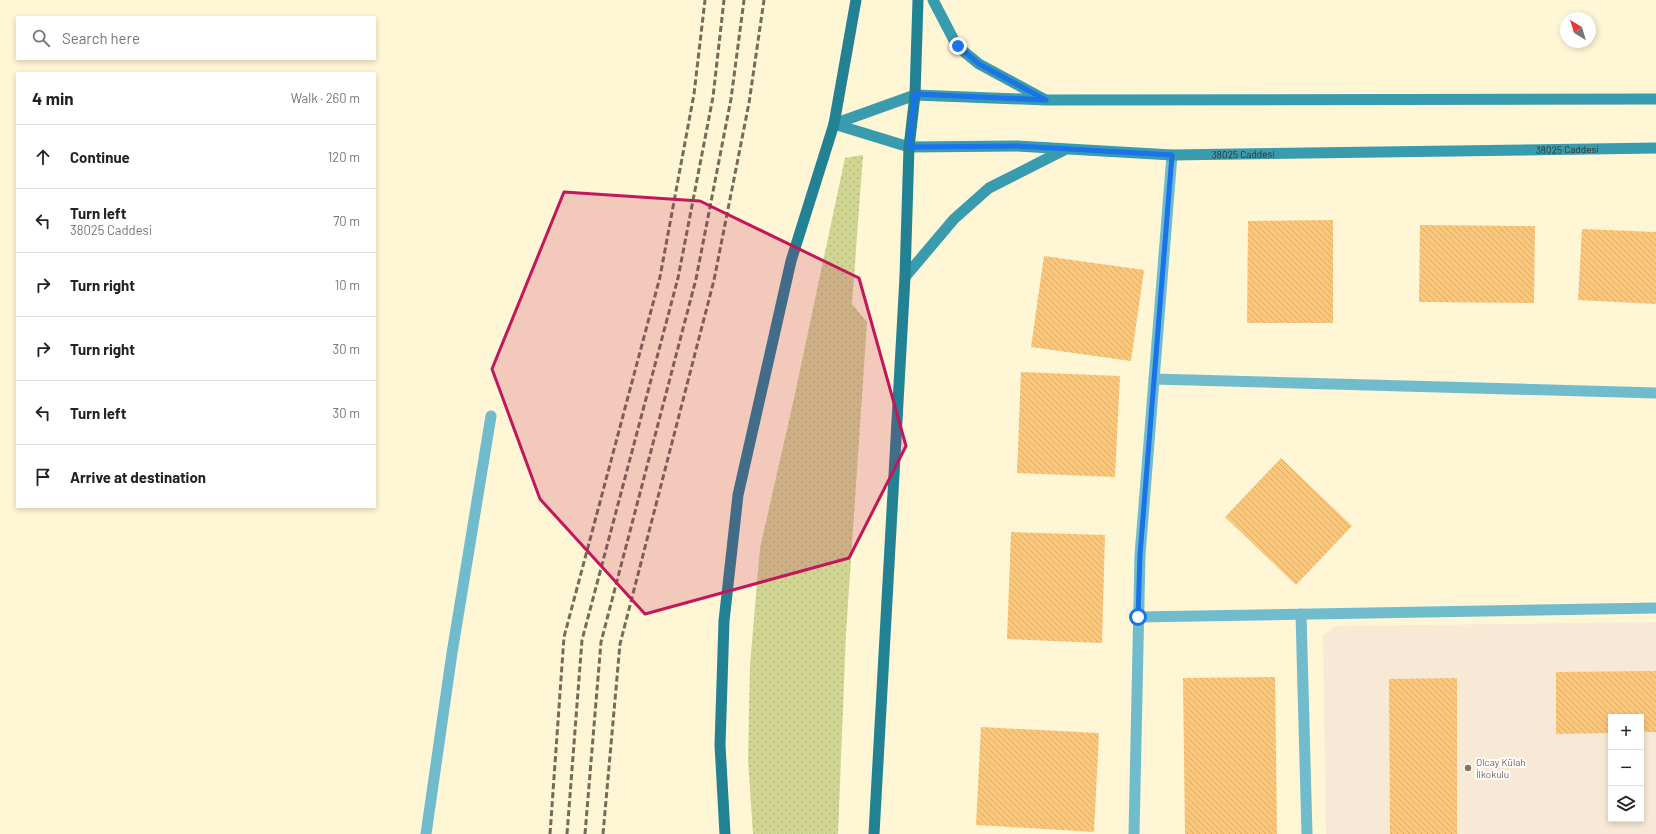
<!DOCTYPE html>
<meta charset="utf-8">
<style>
body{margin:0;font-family:Barlow,sans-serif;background:#f2f2f2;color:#222}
.controls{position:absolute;right:12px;bottom:12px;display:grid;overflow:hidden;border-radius:0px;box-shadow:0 2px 6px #0003}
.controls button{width:36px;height:36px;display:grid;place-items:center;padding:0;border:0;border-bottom:1px solid #e0e0e0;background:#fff;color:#222;font:20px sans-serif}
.compass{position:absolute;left:1560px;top:12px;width:36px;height:36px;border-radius:50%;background:#fff;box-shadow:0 2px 6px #0003;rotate:322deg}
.stop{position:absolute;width:12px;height:12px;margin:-9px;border:3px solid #1a73e8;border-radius:50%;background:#fff}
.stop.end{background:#1a73e8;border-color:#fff;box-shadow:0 1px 4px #0008}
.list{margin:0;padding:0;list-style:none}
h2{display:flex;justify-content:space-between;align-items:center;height:52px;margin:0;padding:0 16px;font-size:17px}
h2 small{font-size:13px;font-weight:400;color:#767676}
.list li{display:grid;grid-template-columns:26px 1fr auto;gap:12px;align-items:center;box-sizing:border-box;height:64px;padding:0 16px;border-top:1px solid #e0e0e0}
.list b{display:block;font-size:15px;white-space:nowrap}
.list p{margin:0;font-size:13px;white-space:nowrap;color:#767676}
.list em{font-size:13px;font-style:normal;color:#767676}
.icon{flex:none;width:22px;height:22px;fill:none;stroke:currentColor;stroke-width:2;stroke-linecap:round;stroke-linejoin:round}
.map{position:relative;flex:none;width:1656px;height:834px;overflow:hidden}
.search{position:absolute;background:#fff;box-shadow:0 2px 6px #0003;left:16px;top:16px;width:360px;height:44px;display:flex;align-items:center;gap:10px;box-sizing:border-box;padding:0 14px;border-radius:0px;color:#767676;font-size:15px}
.panel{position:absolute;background:#fff;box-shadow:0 2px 6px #0003;left:16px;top:72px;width:360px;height:436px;border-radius:0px}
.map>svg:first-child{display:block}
</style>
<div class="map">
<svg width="1656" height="834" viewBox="0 0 1656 834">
<defs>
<pattern id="grass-dots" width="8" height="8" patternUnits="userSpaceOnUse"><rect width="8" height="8" fill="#d0d692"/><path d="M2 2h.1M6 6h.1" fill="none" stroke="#b3b87e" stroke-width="1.8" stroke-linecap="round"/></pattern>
<pattern id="building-back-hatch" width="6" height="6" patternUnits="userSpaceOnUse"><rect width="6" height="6" fill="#fdc77a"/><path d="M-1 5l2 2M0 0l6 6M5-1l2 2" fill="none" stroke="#d9ab69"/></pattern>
</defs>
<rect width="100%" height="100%" fill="#fef6d4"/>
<path fill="#f7e9d6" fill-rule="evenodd" d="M1656 622V834H1326L1323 635 1336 626ZM1611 717H1641V819H1611Z"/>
<polygon fill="url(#grass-dots)" points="863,155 852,304 867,322 846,633 838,834 753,834 748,760 750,665 760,548 793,403 845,158"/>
<g fill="url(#building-back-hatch)">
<polygon points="1333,220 1333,323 1247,323 1248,221"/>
<polygon points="1420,225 1535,226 1534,303 1419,302"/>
<polygon points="1582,229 1656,232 1656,304 1578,300"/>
<polygon points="1044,256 1144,270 1131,361 1031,347"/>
<polygon points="1021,372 1120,376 1115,477 1017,473"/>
<polygon points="1281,458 1352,526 1296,585 1225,517"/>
<polygon points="1011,532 1105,535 1102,643 1007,639"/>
<polygon points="1656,671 1656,732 1641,732 1641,717 1611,717 1611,733 1556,734 1556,672"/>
<polygon points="1275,677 1277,834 1185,834 1183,678"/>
<polygon points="1457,678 1457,834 1390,834 1389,679"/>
<polygon points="981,727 1099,733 1094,832 976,825"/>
</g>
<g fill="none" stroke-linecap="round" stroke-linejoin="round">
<polyline stroke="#71bccc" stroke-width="11" points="426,834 452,653 491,416"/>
<g stroke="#71bccc" stroke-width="11">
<polyline points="1154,379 1656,393"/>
<polyline points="1301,614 1307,834"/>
<polyline points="1138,617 1656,608"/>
<polyline points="1134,834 1140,555 1172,155"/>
</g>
<g stroke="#389bae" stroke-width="11">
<polyline points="933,0 957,46 979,64 1044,99"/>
<polyline points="834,124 915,95 1046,100 1656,99"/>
<path id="s1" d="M834 124 909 147 1017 146 1172 155 1656 148"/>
<polyline points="905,277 954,219 989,188 1064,150"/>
</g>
<g stroke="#228193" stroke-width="11">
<polyline points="725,834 720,745 724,621 738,495 791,261 834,124 856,0"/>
<polyline points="874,834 905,277 909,147 915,95 918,0"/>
</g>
<g stroke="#716d59" stroke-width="3" stroke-dasharray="6 3" stroke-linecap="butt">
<polyline points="550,834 564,637 660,277 694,94 705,0"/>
<polyline points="567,834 582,640 678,278 713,97 724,0"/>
<polyline points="585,834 601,642 696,279 731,99 744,0"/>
<polyline points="603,834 620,644 714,280 749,103 764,0"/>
</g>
</g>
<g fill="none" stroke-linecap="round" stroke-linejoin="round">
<polyline stroke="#1a73e8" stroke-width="5" points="958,46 979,64 1046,100 915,94 909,147 1017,146 1172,155 1140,555 1138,617"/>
</g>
<path fill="#c2185b" fill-opacity="0.2" stroke="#c2185b" stroke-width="3" stroke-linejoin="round" d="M564 192 700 201 859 278 906 446 849 558 645 614 540 499 492 369Z"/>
<circle fill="#8d6e63" stroke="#fff" stroke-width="1.5" cx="1468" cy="768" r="4"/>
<g text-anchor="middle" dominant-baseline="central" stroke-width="4" stroke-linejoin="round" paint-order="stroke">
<g font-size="10" fill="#353225" stroke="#fff">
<text stroke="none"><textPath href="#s1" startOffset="737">38025 Caddesi</textPath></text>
<text stroke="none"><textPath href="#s1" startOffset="413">38025 Caddesi</textPath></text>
</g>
<g font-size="10" fill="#785e54" stroke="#fff" text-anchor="start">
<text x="1476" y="762">Olcay Külah<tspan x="1476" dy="12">İlkokulu</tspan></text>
</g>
</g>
</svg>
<div class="controls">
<button>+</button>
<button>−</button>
<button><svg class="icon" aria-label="layers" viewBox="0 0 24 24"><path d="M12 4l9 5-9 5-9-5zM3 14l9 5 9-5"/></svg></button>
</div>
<svg class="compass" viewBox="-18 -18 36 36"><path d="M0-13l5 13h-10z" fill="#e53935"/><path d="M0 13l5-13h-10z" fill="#767676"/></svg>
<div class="stop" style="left:1138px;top:617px"></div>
<div class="stop end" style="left:958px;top:46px"></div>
<div class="search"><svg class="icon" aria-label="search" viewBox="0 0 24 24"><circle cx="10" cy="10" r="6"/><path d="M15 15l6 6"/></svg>Search here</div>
<section class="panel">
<h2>4 min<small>Walk · 260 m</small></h2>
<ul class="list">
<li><svg class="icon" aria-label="ahead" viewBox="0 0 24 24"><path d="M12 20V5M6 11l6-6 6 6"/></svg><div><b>Continue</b></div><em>120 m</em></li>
<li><svg class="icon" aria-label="left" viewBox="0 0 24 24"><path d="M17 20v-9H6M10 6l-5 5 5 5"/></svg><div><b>Turn left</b><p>38025 Caddesi</p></div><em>70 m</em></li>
<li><svg class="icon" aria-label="right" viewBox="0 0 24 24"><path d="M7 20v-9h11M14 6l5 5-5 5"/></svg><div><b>Turn right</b></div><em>10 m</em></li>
<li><svg class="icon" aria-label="right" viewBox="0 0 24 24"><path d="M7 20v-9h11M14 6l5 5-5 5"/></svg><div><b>Turn right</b></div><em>30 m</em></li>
<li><svg class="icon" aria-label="left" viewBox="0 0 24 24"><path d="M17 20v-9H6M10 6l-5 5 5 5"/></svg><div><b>Turn left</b></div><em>30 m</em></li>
<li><svg class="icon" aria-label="arrive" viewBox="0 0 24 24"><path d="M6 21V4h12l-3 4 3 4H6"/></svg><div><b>Arrive at destination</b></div></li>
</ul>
</section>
</div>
